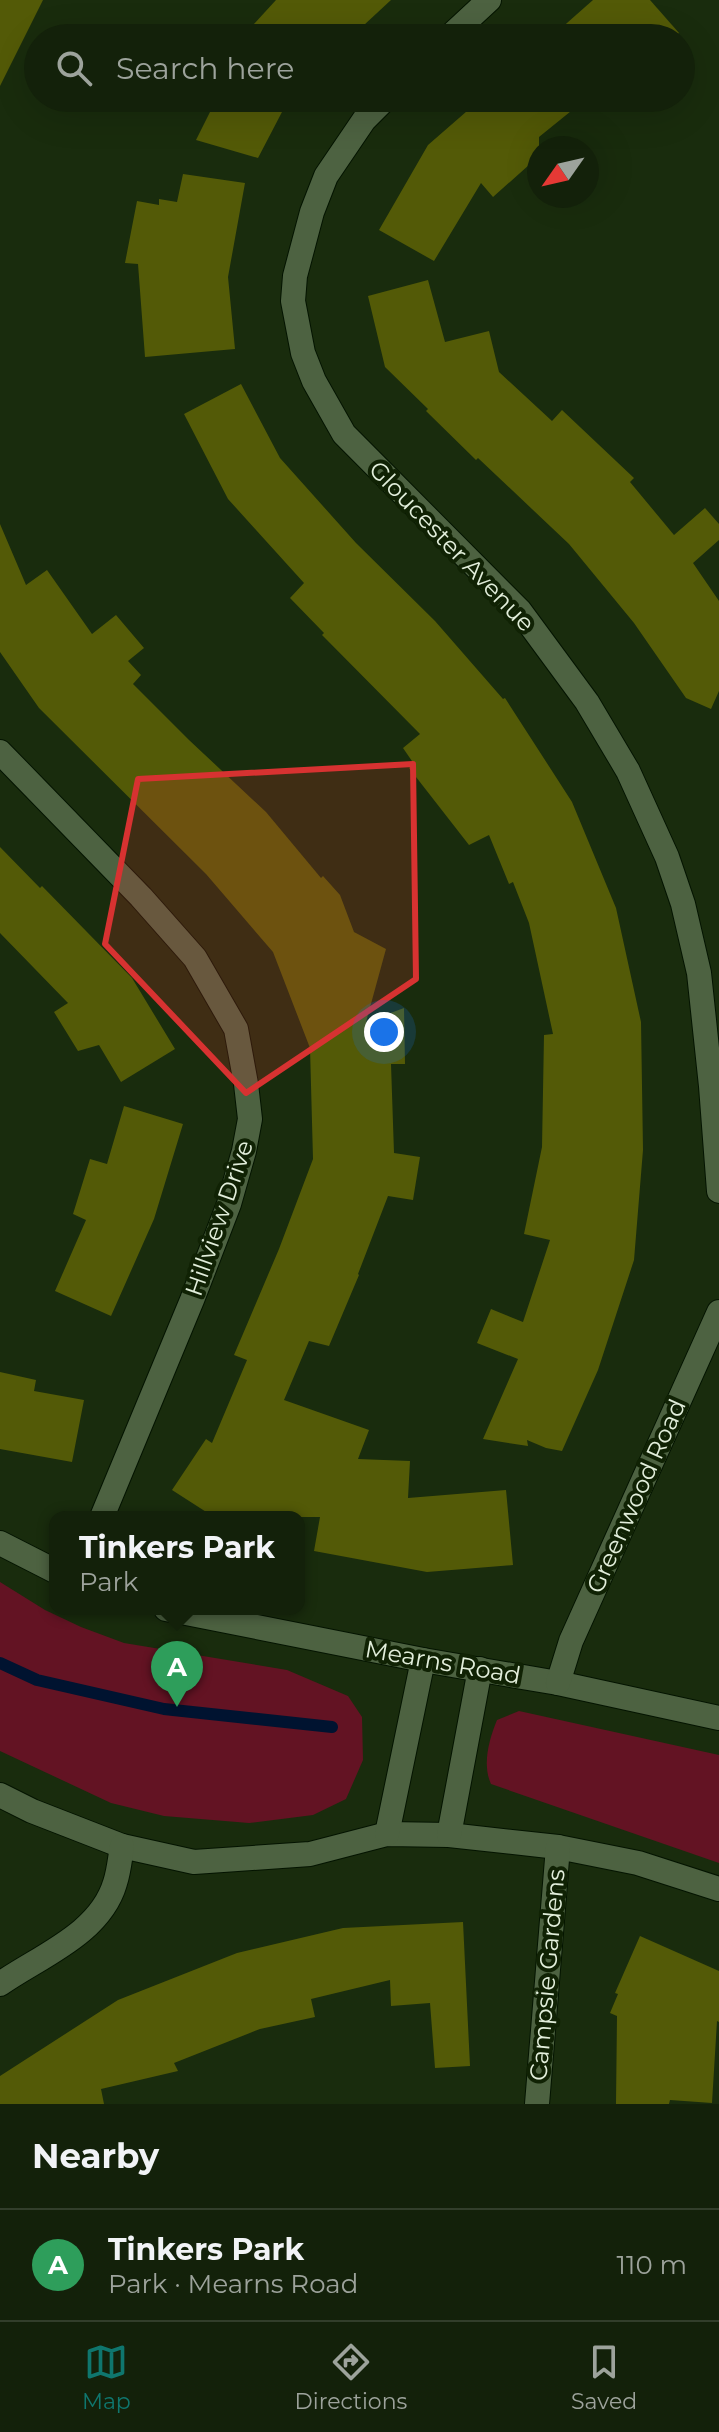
<!DOCTYPE html>
<meta charset="utf-8">
<style>
body{margin:0;font-family:Montserrat,sans-serif;background:#1c2913;color:#f1f3f6}
.compass{position:absolute;left:527px;top:136px;width:72px;height:72px;border-radius:50%;background:#13210a;box-shadow:0 8px 32px #0002;rotate:236deg}
.you{position:absolute;left:384px;top:1032px;width:28px;height:28px;margin:-20px;border:6px solid #fff;border-radius:50%;background:#1a73e8;box-shadow:0 0 0 12px #1a73e833}
.badge{display:grid;place-items:center;width:52px;height:52px;border-radius:50%;background:#0f766e;color:#fff;font-size:26px;font-weight:700}
.pin{position:absolute;translate:-50% -66px;filter:drop-shadow(0 2px 4px #0008)}
.pin::after{content:'';position:absolute;top:42px;width:28px;height:24px;background:inherit;clip-path:polygon(0 0,100% 0,50% 100%)}
.popup{position:absolute;left:49px;top:1511px;width:256px;height:104px;box-sizing:border-box;display:grid;place-content:center;border-radius:16px;background:#13210a;filter:drop-shadow(0 2px 6px #0005);font-size:26px;white-space:nowrap;color:#9da39c}
.popup b{font-size:30px;color:#f1f3f6}
.popup::after{content:'';position:absolute;left:50%;top:100%;margin-left:-16px;border:16px solid transparent;border-top-color:#13210a}
.list{margin:0;padding:0;list-style:none}
h2{display:flex;justify-content:space-between;align-items:center;height:104px;margin:0;padding:0 32px;font-size:34px}
h2 small{font-size:26px;font-weight:400;color:#9da39c}
.list li{display:grid;grid-template-columns:52px 1fr auto;gap:24px;align-items:center;box-sizing:border-box;height:112px;padding:0 32px;border-top:2px solid #323e2b}
.list b{display:block;font-size:30px;white-space:nowrap}
.list p{margin:0;font-size:26px;white-space:nowrap;color:#9da39c}
.list em{font-size:26px;font-style:normal;color:#9da39c}
.icon{flex:none;width:44px;height:44px;fill:none;stroke:currentColor;stroke-width:2;stroke-linecap:round;stroke-linejoin:round}
.map{position:relative;flex:none;width:719px;height:2104px;overflow:hidden}
.search{position:absolute;background:#13210a;box-shadow:0 8px 32px #0002;left:24px;right:24px;top:24px;height:88px;display:flex;align-items:center;gap:20px;box-sizing:border-box;padding:0 28px;border-radius:44px;color:#9da39c;font-size:30px}
.sheet{height:216px;background:#13210a}
nav{display:flex;justify-content:space-around;align-items:center;box-sizing:border-box;height:112px;border-top:2px solid #323e2b;background:#13210a;font-size:22px;color:#9da39c}
nav a{display:grid;justify-items:center;gap:4px}
nav .on{color:#0f766e}
.map>svg:first-child{display:block}
</style>
<div class="map">
<svg width="719" height="2104" viewBox="0 0 719 2104">
<rect width="100%" height="100%" fill="#192c0d"/>
<g fill="#631323">
<polygon points="0,1582 45,1610 81,1627 124,1643 287,1670 348,1696 362,1717 363,1760 346,1799 313,1815 249,1823 164,1816 111,1803 0,1751"/>
<path d="M519 1711 719 1755V1863L491 1784C482 1764 489 1740 497 1720Z"/>
</g>
<g fill="none" stroke-linecap="round" stroke-linejoin="round">
<polyline stroke="#001330" stroke-width="12" points="0,1663 37,1680 164,1709 332,1727"/>
</g>
<g fill="#535a07">
<polygon points="0,0 43,0 0,86"/>
<polygon points="276,0 391,0 350,38 241,38"/>
<polygon points="593,0 650,0 679,33 673,38 550,38"/>
<polygon points="199,98 295,98 282,112 258,158 196,140 210,112 195,104"/>
<polygon points="482,98 606,98 590,112 581,103 539,137 539,156 493,197 481,183 434,261 379,230 428,145"/>
<polygon points="183,174 245,183 228,277 235,349 145,357 138,264 125,263 137,201 159,205 159,199 177,202"/>
<polygon points="428,280 445,342 489,331 499,372 552,421 562,410 634,478 630,482 674,535 705,508 719,524 719,540 693,563 719,601 719,691 711,709 686,698 634,623 569,544 478,458 476,460 426,411 428,409 385,367 368,296"/>
<polygon points="241,384 280,458 356,543 435,621 503,699 505,698 572,802 616,908 641,1022 643,1150 634,1260 598,1370 562,1451 546,1448 527,1440 528,1446 483,1439 518,1359 477,1343 491,1309 523,1322 550,1240 524,1234 542,1147 544,1035 553,1034 529,923 513,882 509,884 489,835 469,845 409,768 414,764 403,748 420,734 322,635 324,633 290,598 304,583 228,499 184,414"/>
<polygon points="0,524 26,585 47,570 92,634 116,615 144,648 128,661 141,675 133,684 189,740 266,812 321,878 323,876 340,895 354,932 386,949 366,1022 404,1008 405,1064 391,1064 394,1153 420,1157 413,1200 388,1196 358,1274 359,1275 329,1346 309,1341 284,1400 369,1430 358,1459 410,1461 408,1498 506,1490 513,1565 427,1572 314,1551 320,1517 214,1517 172,1490 206,1439 212,1443 247,1360 234,1355 279,1249 313,1159 310,1048 273,952 206,874 39,708 0,652"/>
<polygon points="0,847 40,888 42,886 132,978 175,1049 121,1082 99,1045 78,1051 54,1012 68,1003 0,933"/>
<polygon points="124,1106 183,1124 154,1219 111,1316 55,1291 86,1220 73,1214 90,1159 107,1164"/>
<polygon points="0,1372 36,1380 34,1391 84,1400 72,1462 0,1449"/>
<polygon points="463,1922 470,2066 435,2068 430,2003 391,2006 390,1980 311,1999 315,2017 260,2029 174,2063 178,2071 101,2089 104,2104 0,2104 0,2076 118,2000 237,1953 343,1928"/>
<polygon points="640,1936 719,1971 719,2022 717,2021 712,2103 670,2100 669,2104 616,2104 617,2016 610,2013 618,1994 615,1993"/>
</g>
<g fill="none" stroke-linecap="round" stroke-linejoin="round">
<g stroke="#041400" stroke-width="26">
<g id="minor">
<polyline points="448,38 489,0"/>
<polyline points="386,98 364,120 326,176 312,212 295,276 293,301 303,353 314,381 344,434 520,611 587,702 628,771 667,857 683,904 699,973 711,1086 719,1191"/>
<polyline points="0,752 141,897 195,958 236,1029 246,1084 250,1119 244,1151 229,1204 192,1300 102,1517"/>
<polyline points="0,1543 55,1571"/>
<polyline points="166,1609 423,1660 558,1683 719,1718"/>
<polyline points="558,1683 571,1641 719,1312"/>
<polyline points="0,1795 32,1811 122,1846 194,1862 310,1854 387,1834 449,1835 558,1847 638,1863 719,1889"/>
<polyline points="387,1834 423,1660"/>
<polyline points="449,1835 480,1669"/>
<path d="M0 1984C40 1956 100 1934 115 1883 119 1871 120 1858 122 1846"/>
<polyline points="537,2104 558,1847"/>
</g>
</g>
<use href="#minor" stroke="#4d6241" stroke-width="24"/>
</g>
<path fill="#d73231" fill-opacity="0.2" stroke="#d73231" stroke-width="6" stroke-linejoin="round" d="M413 764 416 979 246 1093 105 944 138 779Z"/>
<g text-anchor="middle" dominant-baseline="central" stroke-width="8" stroke-linejoin="round" paint-order="stroke">
<g font-size="24" fill="#e2eedb" stroke="#102204">
<text transform="translate(452 546) rotate(46)">Gloucester Avenue</text>
<text transform="translate(219 1218) rotate(-71)">Hillview Drive</text>
<text transform="translate(636 1496) rotate(-66)">Greenwood Road</text>
<text transform="translate(443 1662) rotate(10)">Mearns Road</text>
<text transform="translate(547 1975) rotate(-85)">Campsie Gardens</text>
</g>
</g>
</svg>
<svg class="compass" viewBox="-18 -18 36 36"><path d="M0-13l5 13h-10z" fill="#e53935"/><path d="M0 13l5-13h-10z" fill="#9da39c"/></svg>
<div class="you"></div>
<div class="pin badge" style="left:177px;top:1707px;background:#2e9e5b">A</div>
<div class="popup"><b>Tinkers Park</b>Park</div>
<div class="search"><svg class="icon" aria-label="search" viewBox="0 0 24 24"><circle cx="10" cy="10" r="6"/><path d="M15 15l6 6"/></svg>Search here</div>
</div>
<section class="sheet">
<h2>Nearby<small></small></h2>
<ul class="list">
<li><span class="badge" style="background:#2e9e5b">A</span><div><b>Tinkers Park</b><p>Park · Mearns Road</p></div><em>110 m</em></li>
</ul>
</section>
<nav>
<a class="on"><svg class="icon" aria-label="map" viewBox="0 0 24 24"><path d="M3 6l6-2 6 2 6-2v14l-6 2-6-2-6 2zM9 4v14M15 6v14"/></svg>Map</a>
<a><svg class="icon" aria-label="directions" viewBox="0 0 24 24"><path d="M12 3l9 9-9 9-9-9zM9 14v-3h6M13 9l2 2-2 2"/></svg>Directions</a>
<a><svg class="icon" aria-label="saved" viewBox="0 0 24 24"><path d="M7 4h10v16l-5-4-5 4z"/></svg>Saved</a>
</nav>
